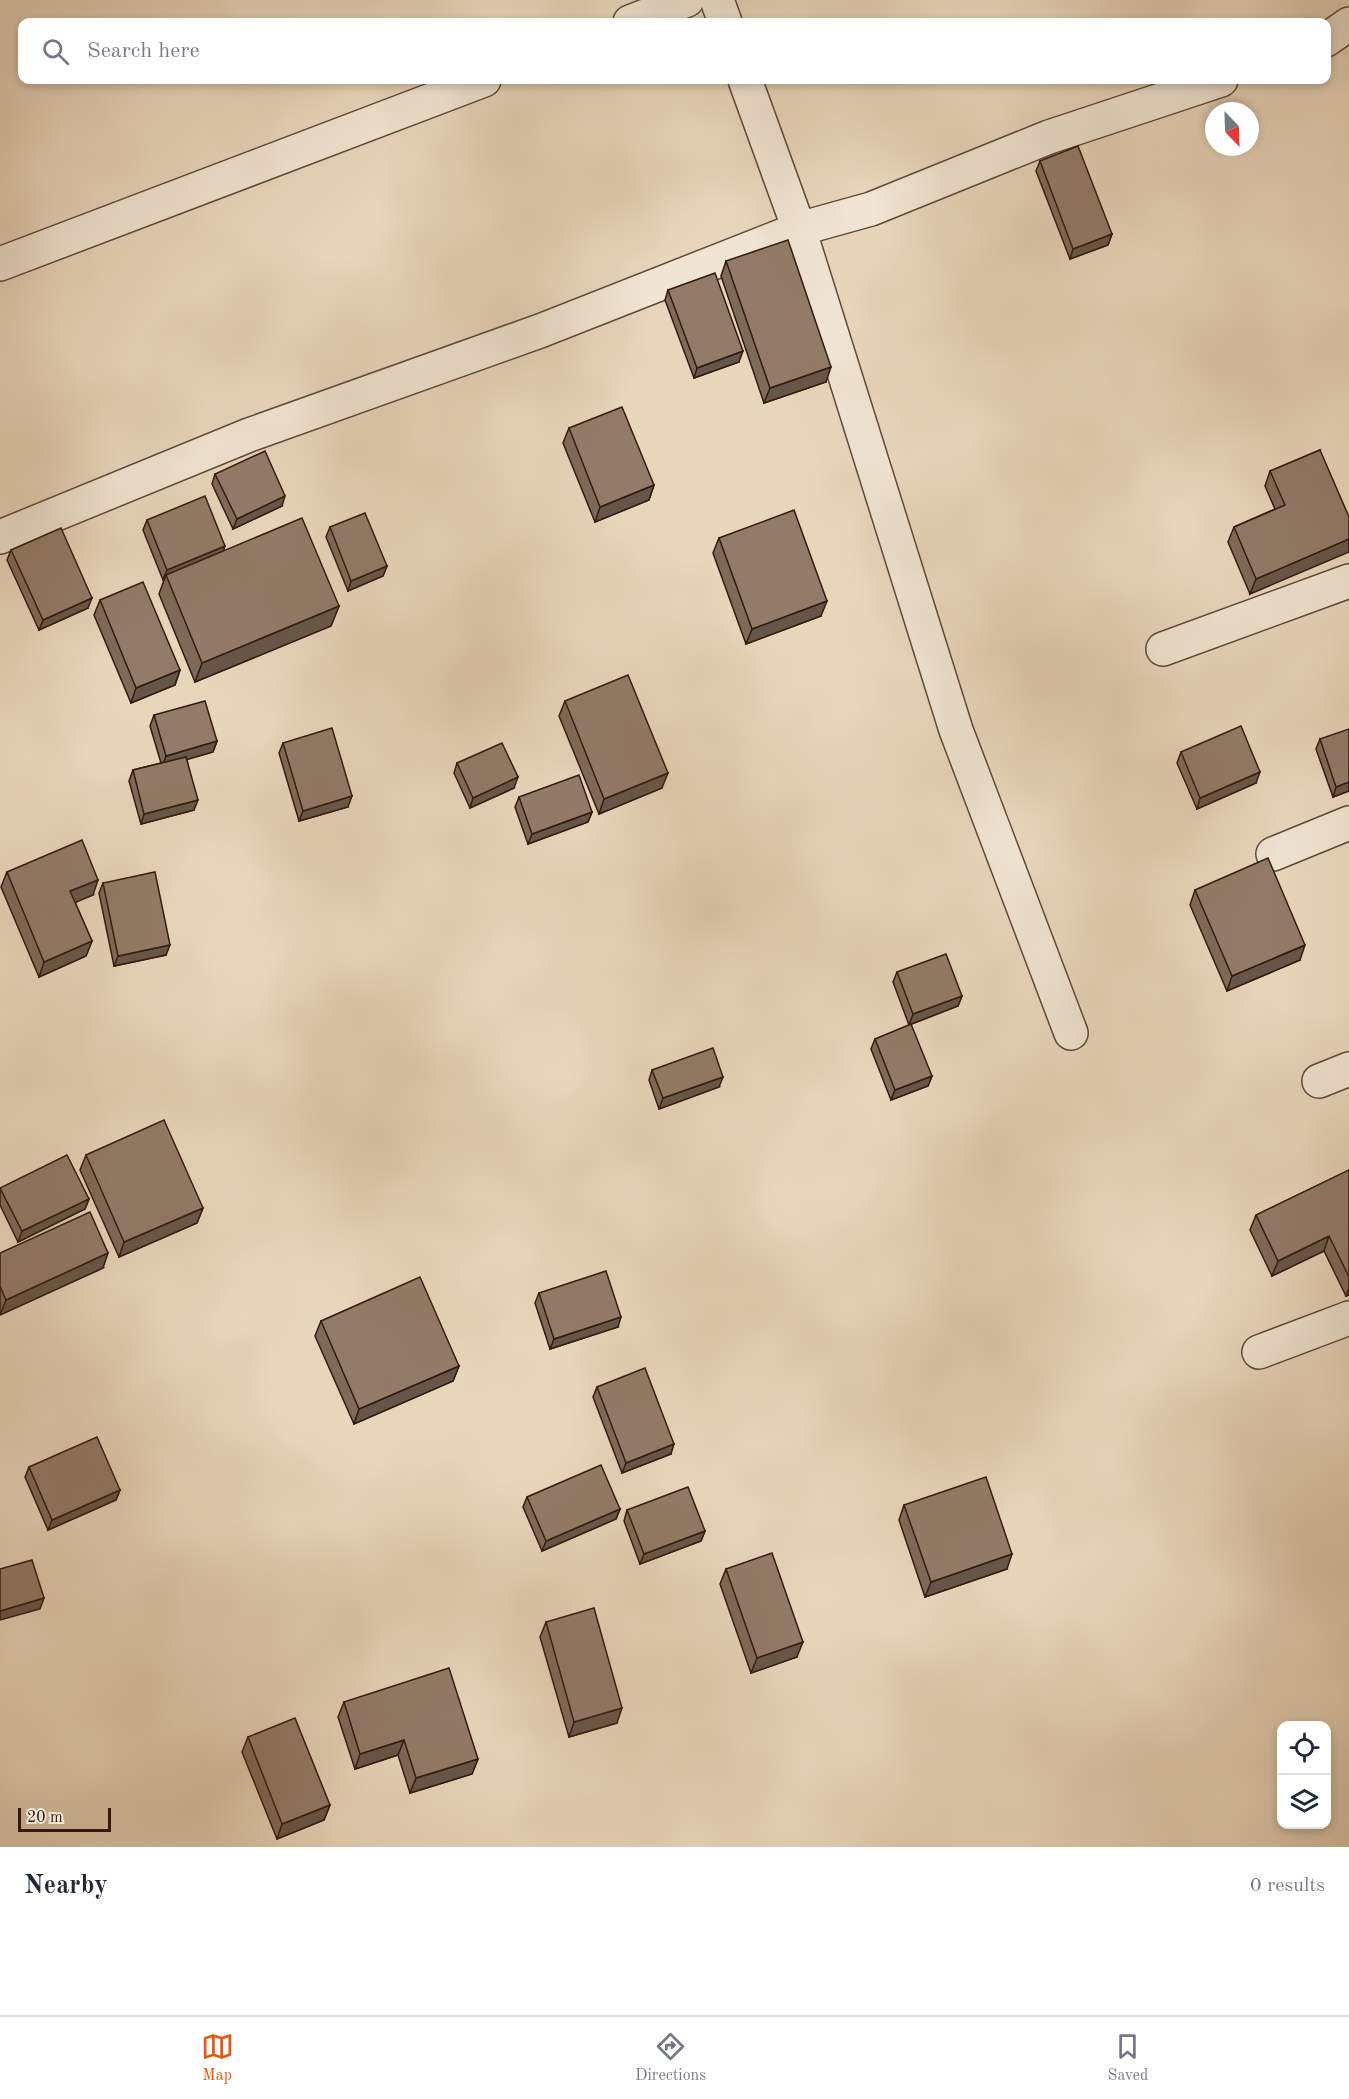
<!DOCTYPE html>
<style>
body{margin:0;font-family:"Old Standard TT",serif;background:#f6f6f7;color:#1f2937}
.controls{position:absolute;right:18px;bottom:18px;display:grid;overflow:hidden;border-radius:12px;box-shadow:0 3px 9px #0003}
.controls button{width:54px;height:54px;display:grid;place-items:center;padding:0;border:0;border-bottom:2px solid #e0e1e3;background:#fff;color:#1f2937;font:30px sans-serif}
.compass{position:absolute;left:1205px;top:102px;width:54px;height:54px;border-radius:50%;background:#fff;box-shadow:0 3px 9px #0003;rotate:157deg}
.scale{position:absolute;left:18px;bottom:15px;width:93px;box-sizing:border-box;padding-left:6px;border:3px solid #34190e;border-top:0;font-size:16px;line-height:21px;white-space:nowrap;color:#34190e;-webkit-text-stroke:4px #f0e4d3;paint-order:stroke}
.list{margin:0;padding:0;list-style:none}
h2{display:flex;justify-content:space-between;align-items:center;height:78px;margin:0;padding:0 24px;font-size:26px}
h2 small{font-size:20px;font-weight:400;color:#747a83}
.icon{flex:none;width:33px;height:33px;fill:none;stroke:currentColor;stroke-width:2;stroke-linecap:round;stroke-linejoin:round}
.map{position:relative;flex:none;width:1349px;height:1847px;overflow:hidden}
.search{position:absolute;background:#fff;box-shadow:0 3px 9px #0003;left:18px;right:18px;top:18px;height:66px;display:flex;align-items:center;gap:15px;box-sizing:border-box;padding:0 21px;border-radius:12px;color:#747a83;font-size:22px}
.sheet{height:168px;background:#fff}
nav{display:flex;justify-content:space-around;align-items:center;box-sizing:border-box;height:84px;border-top:2px solid #e0e1e3;background:#fff;font-size:16px;color:#747a83}
nav a{display:grid;justify-items:center;gap:3px}
nav .on{color:#ea580c}
.map>svg:first-child{display:block}
</style>
<div class="map">
<svg width="1349" height="1847" viewBox="0 0 1349 1847">
<rect width="100%" height="100%" fill="#e8d6bb"/>
<filter id="stains"><feTurbulence type="fractalNoise" baseFrequency=".00333" numOctaves="4"/><feColorMatrix values="0 0 0 0 .2 0 0 0 0 .09 0 0 0 0 .02 0 0 0 .5 -.17"/></filter>
<radialGradient id="worn" r=".72"><stop offset=".6" stop-color="#630" stop-opacity="0"/><stop offset="1" stop-color="#630" stop-opacity=".3"/></radialGradient>
<g fill="none" stroke-linecap="round" stroke-linejoin="round">
<g stroke="#614839" stroke-width="36">
<g id="minor">
<polyline points="717,0 725,22"/>
<polyline points="630,22 687,0"/>
<polyline points="1326,40 1349,24"/>
<polyline points="745,80 799,229 956,730 1071,1033"/>
<polyline points="0,264 484,80"/>
<polyline points="0,537 249,435 540,331 799,229 871,209 1049,137 1221,80"/>
<polyline points="1163,649 1349,581"/>
<polyline points="1273,854 1349,823"/>
<polyline points="1319,1081 1349,1069"/>
<polyline points="1259,1352 1349,1318"/>
</g>
</g>
<use href="#minor" stroke="#f0e4d3" stroke-width="33"/>
</g>
<g fill="#7e6a59" stroke="#34190e" stroke-width="1.5">
<polygon points="1040,161 1112,234 1108,245 1070,259 1036,171"/>
<polygon points="726,261 826,382 764,403 721,276"/>
<polygon points="668,290 739,362 694,378 665,300"/>
<polygon points="569,428 654,485 649,500 595,522 563,443"/>
<polygon points="1320,450 1250,594 1228,542 1234,527 1275,509 1265,486 1270,471"/>
<polygon points="215,474 282,506 233,529 212,484"/>
<polygon points="147,520 224,551 339,606 331,626 195,682 159,594 164,580 163,580 143,530"/>
<polygon points="330,527 387,566 383,576 348,591 326,537"/>
<polygon points="719,538 821,616 746,644 713,553"/>
<polygon points="11,550 88,608 39,630 7,560"/>
<polygon points="100,600 180,670 175,685 131,703 94,615"/>
<polygon points="565,701 662,788 599,814 559,716"/>
<polygon points="154,715 217,741 213,752 187,759 194,810 141,824 129,781 133,770 161,763 150,726"/>
<polygon points="1320,739 1349,791 1333,797 1316,749"/>
<polygon points="283,743 348,807 299,821 279,753"/>
<polygon points="1181,752 1256,783 1197,809 1177,763"/>
<polygon points="457,763 514,788 470,808 454,773"/>
<polygon points="519,797 592,812 588,822 528,844 515,807"/>
<polygon points="7,872 93,895 75,902 92,941 86,956 39,977 1,887"/>
<polygon points="103,883 166,955 114,966 99,893"/>
<polygon points="1195,890 1300,960 1227,991 1190,905"/>
<polygon points="897,972 962,996 958,1006 909,1025 893,982"/>
<polygon points="875,1039 932,1076 928,1086 891,1100 871,1049"/>
<polygon points="652,1070 719,1087 659,1109 649,1080"/>
<polygon points="86,1155 203,1208 197,1223 119,1257 80,1170"/>
<polygon points="1349,1170 1349,1295 1346,1296 1324,1251 1272,1276 1250,1230 1256,1215"/>
<polygon points="0,1188 89,1199 85,1209 18,1242 0,1205"/>
<polygon points="0,1253 103,1268 0,1315"/>
<polygon points="539,1293 618,1327 550,1349 535,1303"/>
<polygon points="321,1321 459,1366 453,1381 354,1424 315,1336"/>
<polygon points="597,1387 671,1454 622,1473 593,1397"/>
<polygon points="29,1467 120,1490 116,1500 48,1530 25,1477"/>
<polygon points="527,1497 620,1509 616,1519 542,1551 523,1507"/>
<polygon points="904,1505 1007,1569 925,1597 899,1520"/>
<polygon points="627,1510 705,1531 701,1541 640,1564 624,1521"/>
<polygon points="726,1569 797,1657 751,1673 720,1584"/>
<polygon points="546,1622 617,1723 569,1737 540,1637"/>
<polygon points="344,1702 478,1759 472,1774 410,1793 398,1755 355,1769 338,1717"/>
<polygon points="248,1737 330,1805 324,1820 277,1839 242,1752"/>
</g>
<g fill="#665649" stroke="#34190e" stroke-width="1.5">
<polygon points="1112,234 1108,245 1070,259 1073,249"/>
<polygon points="743,351 739,362 694,378 697,368"/>
<polygon points="831,367 826,382 764,403 770,388"/>
<polygon points="654,485 649,500 595,522 600,507"/>
<polygon points="285,496 282,506 233,529 237,519"/>
<polygon points="1349,539 1349,552 1250,594 1256,579"/>
<polygon points="225,546 222,556 166,575 164,580 163,580 167,570"/>
<polygon points="387,566 383,576 348,591 351,581"/>
<polygon points="92,598 88,608 39,630 43,620"/>
<polygon points="827,601 821,616 746,644 752,629"/>
<polygon points="339,606 331,626 195,682 202,663"/>
<polygon points="180,670 175,685 131,703 136,688"/>
<polygon points="217,741 213,752 162,767 166,756"/>
<polygon points="1260,772 1256,783 1197,809 1200,798"/>
<polygon points="668,773 662,788 599,814 604,799"/>
<polygon points="518,777 514,788 470,808 473,798"/>
<polygon points="1349,782 1349,791 1333,797 1336,787"/>
<polygon points="352,796 348,807 299,821 303,811"/>
<polygon points="198,800 194,810 141,824 144,814"/>
<polygon points="592,812 588,822 528,844 532,834"/>
<polygon points="98,880 93,895 65,907 70,891"/>
<polygon points="92,941 86,956 39,977 44,962"/>
<polygon points="170,945 166,955 114,966 118,956"/>
<polygon points="1305,945 1300,960 1227,991 1232,976"/>
<polygon points="962,996 958,1006 909,1025 913,1014"/>
<polygon points="932,1076 928,1086 891,1100 895,1090"/>
<polygon points="723,1077 719,1087 659,1109 663,1098"/>
<polygon points="89,1199 85,1209 18,1242 22,1231"/>
<polygon points="203,1208 197,1223 119,1257 124,1242"/>
<polygon points="1329,1236 1324,1251 1272,1276 1278,1261"/>
<polygon points="108,1253 103,1268 0,1315 6,1300"/>
<polygon points="1349,1288 1349,1295 1346,1296"/>
<polygon points="621,1317 618,1327 550,1349 554,1339"/>
<polygon points="459,1366 453,1381 354,1424 359,1409"/>
<polygon points="674,1444 671,1454 622,1473 626,1463"/>
<polygon points="120,1490 116,1500 48,1530 52,1520"/>
<polygon points="620,1509 616,1519 542,1551 546,1541"/>
<polygon points="705,1531 701,1541 640,1564 644,1554"/>
<polygon points="1012,1554 1007,1569 925,1597 931,1582"/>
<polygon points="44,1598 40,1609 0,1620 0,1611"/>
<polygon points="803,1642 797,1657 751,1673 757,1658"/>
<polygon points="622,1708 617,1723 569,1737 574,1722"/>
<polygon points="404,1740 398,1755 355,1769 360,1754"/>
<polygon points="478,1759 472,1774 410,1793 416,1778"/>
<polygon points="330,1805 324,1820 277,1839 282,1824"/>
</g>
<g fill="#927b68" stroke="#34190e" stroke-width="1.5">
<polygon points="1078,146 1112,234 1073,249 1040,161"/>
<polygon points="788,240 831,367 770,388 726,261"/>
<polygon points="715,273 743,351 697,368 668,290"/>
<polygon points="622,407 654,485 600,507 569,428"/>
<polygon points="1320,450 1349,517 1349,539 1256,579 1234,527 1285,505 1270,471"/>
<polygon points="265,451 285,496 237,519 215,474"/>
<polygon points="205,496 225,546 167,570 147,520"/>
<polygon points="794,510 827,601 752,629 719,538"/>
<polygon points="365,513 387,566 351,581 330,527"/>
<polygon points="302,518 339,606 202,663 166,575"/>
<polygon points="61,528 92,598 43,620 11,550"/>
<polygon points="143,582 180,670 136,688 100,600"/>
<polygon points="628,675 668,773 604,799 565,701"/>
<polygon points="205,701 217,741 166,756 154,715"/>
<polygon points="1241,726 1260,772 1200,798 1181,752"/>
<polygon points="332,728 352,796 303,811 283,743"/>
<polygon points="1349,729 1349,782 1336,787 1320,739"/>
<polygon points="502,743 518,777 473,798 457,763"/>
<polygon points="186,757 198,800 144,814 133,770"/>
<polygon points="579,775 592,812 532,834 519,797"/>
<polygon points="82,840 98,880 70,891 92,941 44,962 7,872"/>
<polygon points="1268,858 1305,945 1232,976 1195,890"/>
<polygon points="155,872 170,945 118,956 103,883"/>
<polygon points="946,954 962,996 913,1014 897,972"/>
<polygon points="911,1024 932,1076 895,1090 875,1039"/>
<polygon points="713,1048 723,1077 663,1098 652,1070"/>
<polygon points="164,1120 203,1208 124,1242 86,1155"/>
<polygon points="67,1155 89,1199 22,1231 0,1188"/>
<polygon points="1349,1170 1349,1277 1329,1236 1278,1261 1256,1215"/>
<polygon points="90,1212 108,1253 6,1300 0,1286 0,1253"/>
<polygon points="606,1271 621,1317 554,1339 539,1293"/>
<polygon points="420,1277 459,1366 359,1409 321,1321"/>
<polygon points="645,1368 674,1444 626,1463 597,1387"/>
<polygon points="97,1437 120,1490 52,1520 29,1467"/>
<polygon points="601,1465 620,1509 546,1541 527,1497"/>
<polygon points="986,1477 1012,1554 931,1582 904,1505"/>
<polygon points="688,1487 705,1531 644,1554 627,1510"/>
<polygon points="772,1553 803,1642 757,1658 726,1569"/>
<polygon points="32,1560 44,1598 0,1611 0,1569"/>
<polygon points="594,1608 622,1708 574,1722 546,1622"/>
<polygon points="449,1668 478,1759 416,1778 404,1740 360,1754 344,1702"/>
<polygon points="295,1718 330,1805 282,1824 248,1737"/>
</g>
<rect width="100%" height="100%" filter="url(#stains)"/>
<rect width="100%" height="100%" fill="url(#worn)"/>
</svg>
<div class="controls">
<button><svg class="icon" aria-label="locate" viewBox="0 0 24 24"><circle cx="12" cy="12" r="6"/><path d="M12 2v4M12 18v4M2 12h4M18 12h4"/></svg></button>
<button><svg class="icon" aria-label="layers" viewBox="0 0 24 24"><path d="M12 4l9 5-9 5-9-5zM3 14l9 5 9-5"/></svg></button>
</div>
<svg class="compass" viewBox="-18 -18 36 36"><path d="M0-13l5 13h-10z" fill="#e53935"/><path d="M0 13l5-13h-10z" fill="#747a83"/></svg>
<div class="scale">20 m</div>
<div class="search"><svg class="icon" aria-label="search" viewBox="0 0 24 24"><circle cx="10" cy="10" r="6"/><path d="M15 15l6 6"/></svg>Search here</div>
</div>
<section class="sheet">
<h2>Nearby<small>0 results</small></h2>
<ul class="list">
</ul>
</section>
<nav>
<a class="on"><svg class="icon" aria-label="map" viewBox="0 0 24 24"><path d="M3 6l6-2 6 2 6-2v14l-6 2-6-2-6 2zM9 4v14M15 6v14"/></svg>Map</a>
<a><svg class="icon" aria-label="directions" viewBox="0 0 24 24"><path d="M12 3l9 9-9 9-9-9zM9 14v-3h6M13 9l2 2-2 2"/></svg>Directions</a>
<a><svg class="icon" aria-label="saved" viewBox="0 0 24 24"><path d="M7 4h10v16l-5-4-5 4z"/></svg>Saved</a>
</nav>
